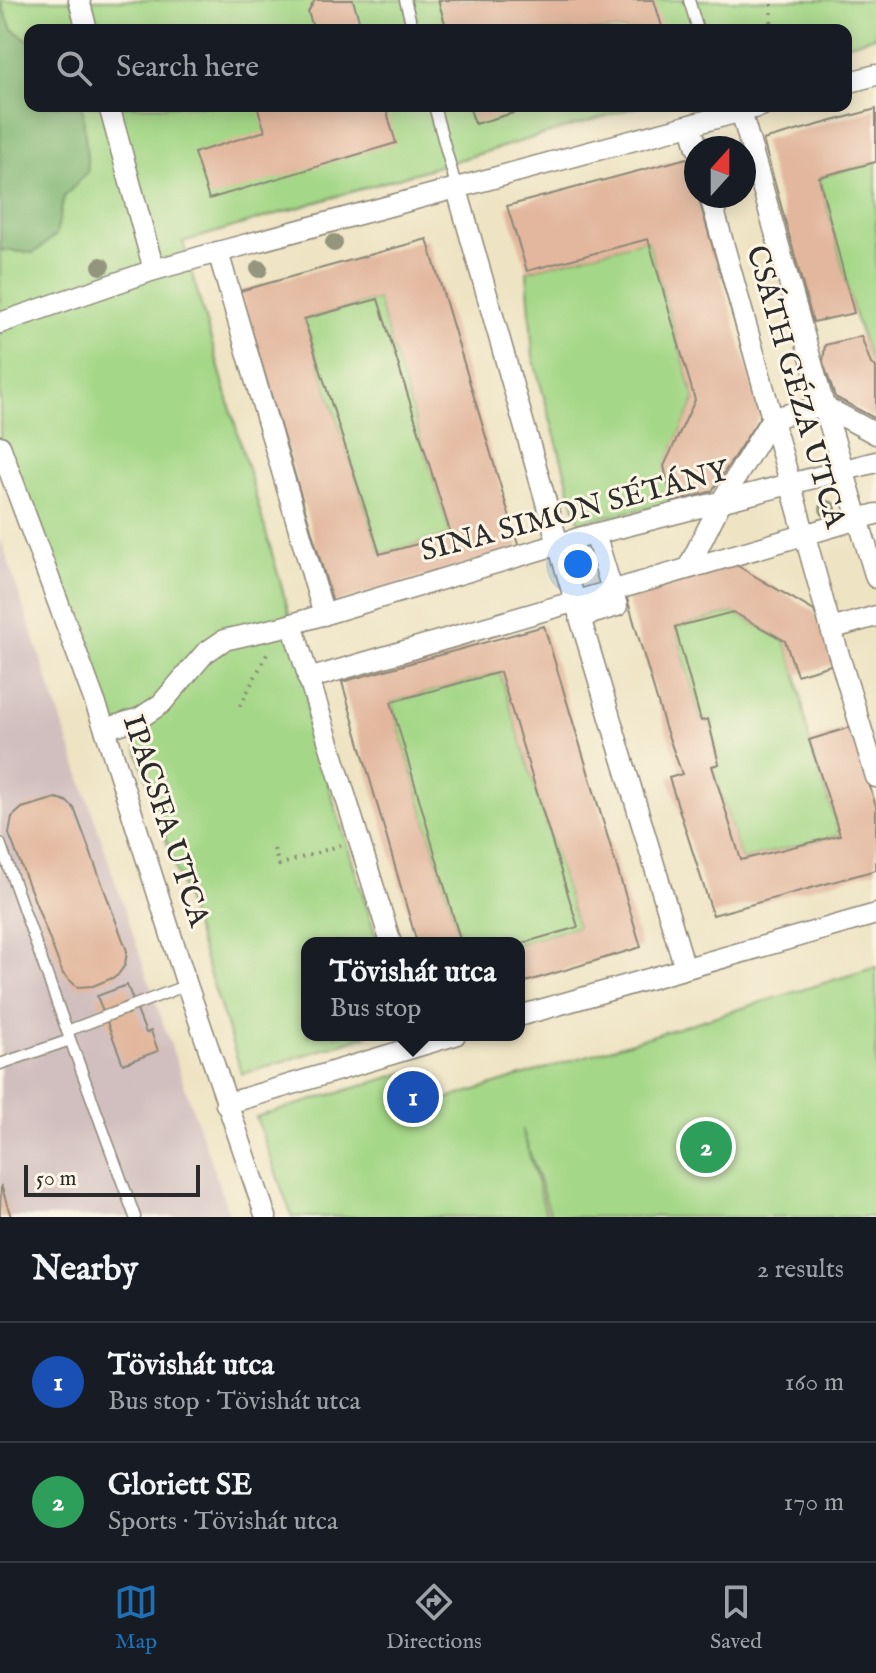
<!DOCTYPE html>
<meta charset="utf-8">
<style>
body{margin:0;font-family:"IM FELL English",serif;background:#242831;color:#f1f3f6}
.compass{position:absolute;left:684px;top:136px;width:72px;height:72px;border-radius:50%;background:#171b24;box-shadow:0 4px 20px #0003;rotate:21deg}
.scale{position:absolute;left:24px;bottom:20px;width:176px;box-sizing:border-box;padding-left:8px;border:4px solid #2b2b2b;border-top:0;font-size:22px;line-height:28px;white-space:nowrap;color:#2b2b2b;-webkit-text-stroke:6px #fcf5e5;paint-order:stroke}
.you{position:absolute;left:578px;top:564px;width:28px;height:28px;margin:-20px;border:6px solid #fff;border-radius:50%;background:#1a73e8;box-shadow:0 0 0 12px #1a73e833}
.badge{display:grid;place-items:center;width:52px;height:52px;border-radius:50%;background:#1f6fb2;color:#fff;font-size:26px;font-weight:700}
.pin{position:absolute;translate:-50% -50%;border:4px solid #fff;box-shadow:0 2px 8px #0006}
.popup{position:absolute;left:301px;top:937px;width:224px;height:104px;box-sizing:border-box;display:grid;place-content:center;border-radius:16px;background:#171b24;filter:drop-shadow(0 2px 6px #0005);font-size:26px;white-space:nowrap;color:#9ea1a6}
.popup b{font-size:30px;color:#f1f3f6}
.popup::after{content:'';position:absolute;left:50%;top:100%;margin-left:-16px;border:16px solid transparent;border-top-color:#171b24}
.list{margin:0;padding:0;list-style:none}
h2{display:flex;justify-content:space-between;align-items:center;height:104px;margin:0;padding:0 32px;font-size:34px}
h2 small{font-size:26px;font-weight:400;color:#9ea1a6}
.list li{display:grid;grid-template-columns:52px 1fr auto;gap:24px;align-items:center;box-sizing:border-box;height:120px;padding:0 32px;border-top:2px solid #363941}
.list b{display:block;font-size:30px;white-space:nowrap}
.list p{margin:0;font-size:26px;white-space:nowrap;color:#9ea1a6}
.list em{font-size:26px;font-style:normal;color:#9ea1a6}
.icon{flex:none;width:44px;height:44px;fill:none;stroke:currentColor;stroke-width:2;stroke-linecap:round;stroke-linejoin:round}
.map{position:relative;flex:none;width:876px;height:1217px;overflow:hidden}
.search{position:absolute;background:#171b24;box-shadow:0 4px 20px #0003;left:24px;right:24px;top:24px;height:88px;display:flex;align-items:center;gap:20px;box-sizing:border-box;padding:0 28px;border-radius:16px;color:#9ea1a6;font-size:30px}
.sheet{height:344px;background:#171b24}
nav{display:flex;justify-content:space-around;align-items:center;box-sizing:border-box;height:112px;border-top:2px solid #363941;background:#171b24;font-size:22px;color:#9ea1a6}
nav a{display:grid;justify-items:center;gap:4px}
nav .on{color:#1f6fb2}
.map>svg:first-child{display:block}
</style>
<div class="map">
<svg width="876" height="1217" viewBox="0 0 876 1217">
<rect width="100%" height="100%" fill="#fcf5e5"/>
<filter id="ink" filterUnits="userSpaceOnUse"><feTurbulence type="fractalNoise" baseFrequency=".0125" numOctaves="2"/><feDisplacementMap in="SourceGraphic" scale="16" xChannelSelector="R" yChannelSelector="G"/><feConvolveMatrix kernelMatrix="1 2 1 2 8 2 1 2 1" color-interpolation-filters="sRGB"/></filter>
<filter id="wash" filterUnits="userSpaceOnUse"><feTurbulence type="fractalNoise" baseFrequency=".006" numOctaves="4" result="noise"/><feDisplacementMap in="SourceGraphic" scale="32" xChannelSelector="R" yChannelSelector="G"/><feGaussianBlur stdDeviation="1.8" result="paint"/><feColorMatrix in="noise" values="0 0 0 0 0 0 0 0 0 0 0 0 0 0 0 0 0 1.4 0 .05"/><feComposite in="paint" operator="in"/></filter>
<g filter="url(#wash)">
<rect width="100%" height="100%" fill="#eee3c3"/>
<polygon fill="#d1bfbf" points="0,537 154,997 230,1217 0,1217"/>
<g fill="#a4d787" stroke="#688159" stroke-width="2">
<polygon points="0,0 876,0 876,36 846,45 846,30 30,30 30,106 640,106 183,242 308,679 308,721 378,943 307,943 307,1035 370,1035 242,1074 128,722 105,729 0,446"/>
<polygon points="876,162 876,367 871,364 854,313 819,177"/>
<polygon points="648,239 695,400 665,466 672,503 579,522 533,357 527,271"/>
<polygon points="378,299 451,535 380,554 304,319"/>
<polygon points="733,612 785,641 797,675 809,740 840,835 741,860 712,766 719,764 708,720 701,721 675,627"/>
<polygon points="500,672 578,927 519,944 461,943 391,702"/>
<polygon points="876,967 876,1217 551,1217 522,1129 547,1217 292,1217 256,1117 418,1069 430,1104"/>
</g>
<polygon fill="#83b874" stroke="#577250" stroke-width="2" points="0,1 12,29 30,41 30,106 81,106 83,111 88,171 64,197 56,235 34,253 0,250"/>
<g id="blocks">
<g fill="#e2b79e" fill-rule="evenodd">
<polygon points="315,0 353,0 362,30 314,30 308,12"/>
<polygon points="438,0 654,0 663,30 447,30"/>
<polygon points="257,106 385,106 396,143 209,199 194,153 265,131"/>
<polygon points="469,106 534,106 534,107 475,124"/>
<polygon points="876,109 876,162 819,177 854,313 813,322 763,140"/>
<polygon points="687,158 696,196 698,196 761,415 712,491 672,503 664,466 695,400 648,239 527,271 507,206"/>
<path d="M427 239 519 548 333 603 240 291ZM378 299 451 535 380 554 304 319Z"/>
<polygon points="861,336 871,364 876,367 876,419 835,397 823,362 825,345"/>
<polygon points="736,565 814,611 834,664 797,675 785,641 733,612 675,627 701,721 708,719 719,764 712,766 741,860 840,835 809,740 851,727 876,806 876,870 713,915 669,778 682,774 665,727 626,595"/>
<polygon points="544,626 641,947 519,984 519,944 578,927 500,672 391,702 461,943 417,943 342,682"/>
<polygon points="56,798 66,801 74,808 127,951 125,965 117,976 93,986 77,987 63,974 9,834 12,817 22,808"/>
<polygon points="127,985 146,1033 151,1031 158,1051 123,1064 97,996"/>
<polygon points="1,1185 11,1217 0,1217"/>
</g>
</g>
</g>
<g filter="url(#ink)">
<use href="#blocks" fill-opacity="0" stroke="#8c8777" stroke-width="2"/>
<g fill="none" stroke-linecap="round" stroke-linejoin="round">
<g stroke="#8c8777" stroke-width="13">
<g id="lane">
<polyline points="405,0 413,30"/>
<polyline points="689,0 698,30"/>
<polyline points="434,106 456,186"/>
<polyline points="0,843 67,1031"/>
<polyline points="0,1064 70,1040"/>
<polyline points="135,1217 67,1031 187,985"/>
</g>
</g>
<g stroke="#8c8777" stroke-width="23">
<g id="street">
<polyline points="79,0 87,30"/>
<polyline points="846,83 876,75"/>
<polyline points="109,106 154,270"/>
<polyline points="741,111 824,406 876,578"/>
<polyline points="691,125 697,148"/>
<polyline points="456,186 558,544 685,968"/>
<polyline points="710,196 831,629 876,777"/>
<polyline points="218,252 324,615"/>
<polyline points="0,323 154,270 218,252 761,106"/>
<polyline points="0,446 105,729 187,985 266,1217"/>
<polyline points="688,568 721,502 772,418 824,406 876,434"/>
<polyline points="581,617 617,606 595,534"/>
<polyline points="292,624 391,943"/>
<polyline points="831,629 876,616"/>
<polyline points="308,679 876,514"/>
<polyline points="105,729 140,718 161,704 205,653 224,640 282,627 579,538 876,462"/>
<polyline points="519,1016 876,914"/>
<polyline points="226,1104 455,1035"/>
</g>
</g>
<g stroke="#8c8777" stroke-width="4" stroke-dasharray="2 6" stroke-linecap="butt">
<polyline points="771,30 772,0"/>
<polyline points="240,706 267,654"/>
<polyline points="274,849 279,865 341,845"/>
</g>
<use href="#lane" stroke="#fff" stroke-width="10"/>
<use href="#street" stroke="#fff" stroke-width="20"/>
</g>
<g fill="#93957c">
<circle cx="334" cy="243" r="9"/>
<circle cx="101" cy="266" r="9"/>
<circle cx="259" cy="269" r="9"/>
<circle cx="828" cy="509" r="9"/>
</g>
</g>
<g text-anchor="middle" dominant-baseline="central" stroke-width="6" stroke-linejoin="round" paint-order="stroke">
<g font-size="30" fill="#2b2b2b" stroke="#fcf5e5">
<text transform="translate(795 387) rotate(74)">CSÁTH GÉZA UTCA</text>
<text transform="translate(575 512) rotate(-15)">SINA SIMON SÉTÁNY</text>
<text transform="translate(165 821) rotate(72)">IPACSFA UTCA</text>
</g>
</g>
</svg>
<svg class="compass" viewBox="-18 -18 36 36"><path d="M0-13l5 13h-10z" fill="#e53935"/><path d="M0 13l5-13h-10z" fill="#9ea1a6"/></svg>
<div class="scale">50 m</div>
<div class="you"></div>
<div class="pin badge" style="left:413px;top:1097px;background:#1a4fb4">1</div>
<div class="popup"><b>Tövishát utca</b>Bus stop</div>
<div class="pin badge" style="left:706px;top:1147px;background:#2e9e5b">2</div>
<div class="search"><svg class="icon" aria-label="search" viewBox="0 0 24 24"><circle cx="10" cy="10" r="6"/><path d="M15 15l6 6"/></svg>Search here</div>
</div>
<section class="sheet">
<h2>Nearby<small>2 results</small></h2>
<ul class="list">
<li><span class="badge" style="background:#1a4fb4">1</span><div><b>Tövishát utca</b><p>Bus stop · Tövishát utca</p></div><em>160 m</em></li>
<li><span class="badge" style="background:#2e9e5b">2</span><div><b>Gloriett SE</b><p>Sports · Tövishát utca</p></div><em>170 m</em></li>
</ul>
</section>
<nav>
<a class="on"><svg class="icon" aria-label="map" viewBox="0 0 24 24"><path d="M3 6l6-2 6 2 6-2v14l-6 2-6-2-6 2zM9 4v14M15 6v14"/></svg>Map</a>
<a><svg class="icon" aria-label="directions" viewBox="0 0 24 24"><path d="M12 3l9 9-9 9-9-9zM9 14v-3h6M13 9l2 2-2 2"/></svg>Directions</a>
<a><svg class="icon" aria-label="saved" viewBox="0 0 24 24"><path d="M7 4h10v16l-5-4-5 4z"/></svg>Saved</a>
</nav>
